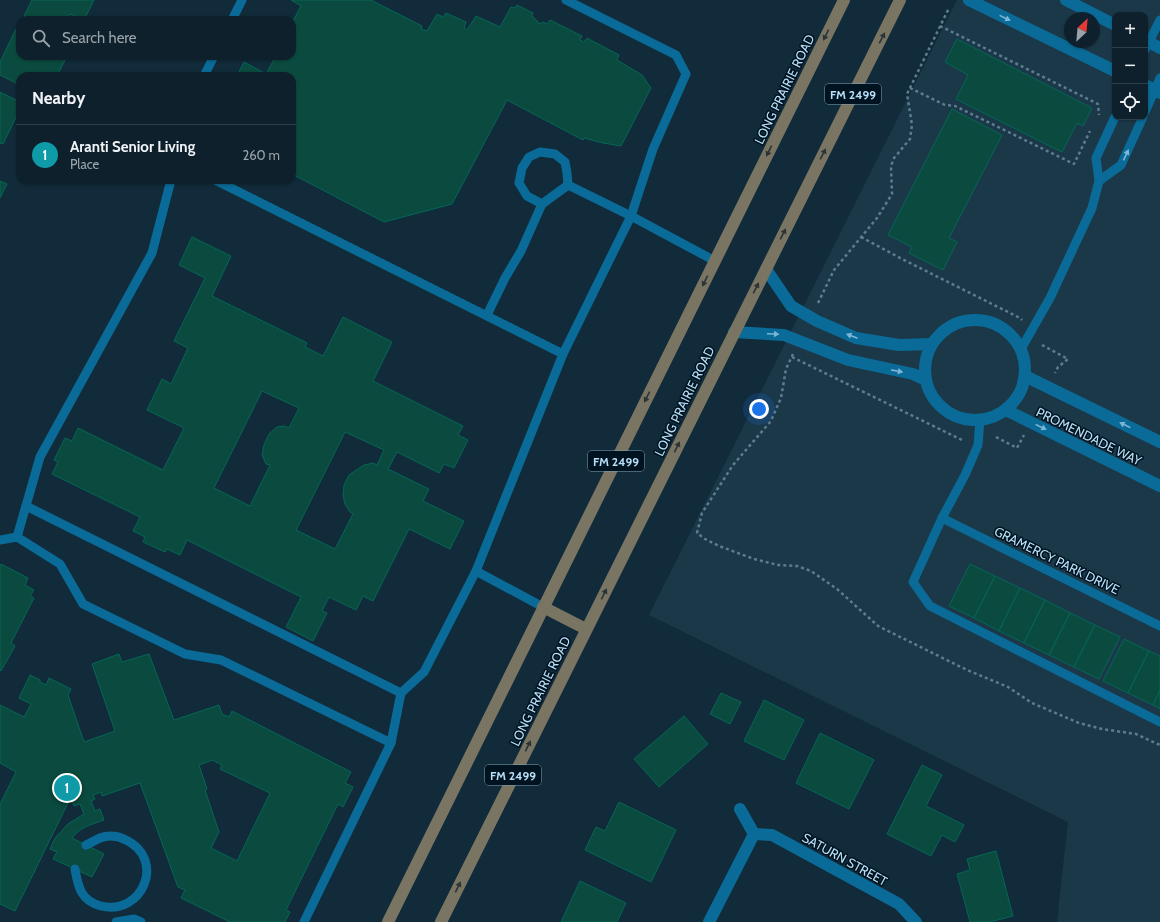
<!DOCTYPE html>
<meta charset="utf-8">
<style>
body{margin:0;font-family:Cabin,sans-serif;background:#162834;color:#f1f3f6}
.controls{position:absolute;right:12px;top:12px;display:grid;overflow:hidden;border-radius:8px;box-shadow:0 1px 3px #0004}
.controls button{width:36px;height:36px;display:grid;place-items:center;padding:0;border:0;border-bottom:1px solid #2d3e48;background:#0d202c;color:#f1f3f6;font:20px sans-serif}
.compass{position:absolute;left:1064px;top:12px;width:36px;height:36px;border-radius:50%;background:#0d202c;box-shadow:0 1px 3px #0004;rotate:26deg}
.you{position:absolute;left:759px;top:409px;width:14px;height:14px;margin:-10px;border:3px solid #fff;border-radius:50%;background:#1a73e8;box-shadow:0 0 0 6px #1a73e833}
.badge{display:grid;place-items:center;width:26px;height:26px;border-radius:50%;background:#ea580c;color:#fff;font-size:13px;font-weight:700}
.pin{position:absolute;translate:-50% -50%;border:2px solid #fff;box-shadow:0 1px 4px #0006}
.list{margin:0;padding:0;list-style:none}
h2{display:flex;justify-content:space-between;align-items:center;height:52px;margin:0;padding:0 16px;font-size:17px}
h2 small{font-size:13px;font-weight:400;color:#9aa3a9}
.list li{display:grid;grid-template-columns:26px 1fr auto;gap:12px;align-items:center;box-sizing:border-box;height:60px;padding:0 16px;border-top:1px solid #2d3e48}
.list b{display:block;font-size:15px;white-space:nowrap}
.list p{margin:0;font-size:13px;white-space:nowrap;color:#9aa3a9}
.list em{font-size:13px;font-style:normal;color:#9aa3a9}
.icon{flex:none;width:22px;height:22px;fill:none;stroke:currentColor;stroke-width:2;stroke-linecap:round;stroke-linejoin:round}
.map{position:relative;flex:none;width:1160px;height:922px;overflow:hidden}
.search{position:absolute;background:#0d202c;box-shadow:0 1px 3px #0004;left:16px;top:16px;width:280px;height:44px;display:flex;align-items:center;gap:10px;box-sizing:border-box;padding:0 14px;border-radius:12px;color:#9aa3a9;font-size:15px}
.panel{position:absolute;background:#0d202c;box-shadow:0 1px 3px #0004;left:16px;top:72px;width:280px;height:112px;border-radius:12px}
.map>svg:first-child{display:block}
</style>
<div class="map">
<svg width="1160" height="922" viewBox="0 0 1160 922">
<rect width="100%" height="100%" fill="#112b3a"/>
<path fill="#1b3849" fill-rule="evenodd" d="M957 0H1160V922H1057L1068 822 649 615ZM1115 15H1145V117H1115ZM1070 18H1094V42H1070Z"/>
<g fill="#0b4a3e" stroke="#046757" fill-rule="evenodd">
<polygon points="32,0 94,0 84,20 70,14 67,20 32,20 24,16"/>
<polygon points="291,0 371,0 422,26 421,29 427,31 437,14 443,17 446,13 466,22 464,28 467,30 476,16 500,27 511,7 515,8 517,5 533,13 532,16 540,24 543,22 547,24 550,20 582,36 580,40 584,42 587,38 619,55 617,60 642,75 651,88 621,146 603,143 584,138 583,140 507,100 452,204 384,222 292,174 292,76 237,76 244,62 266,74 276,56 292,56 292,23 301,6"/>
<polygon points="16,29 20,31 20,56 67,56 57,76 20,76 20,85 0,75 0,62"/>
<polygon points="957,39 1092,108 1083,126 1077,123 1062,152 956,99 968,75 945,62"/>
<polygon points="0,92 20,102 20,109 3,144 0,143"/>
<polygon points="952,109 1002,135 949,238 957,242 943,270 909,253 912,247 888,235"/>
<polygon points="0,181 7,184 0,198"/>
<path d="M192 237 231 256 212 296 307 343 305 347 323 356 343 317 392 342 373 381 463 426 458 435 468 440 454 468 444 464 439 473 397 452 388 469 429 489 423 501 464 521 450 549 409 529 373 601 363 596 356 610 329 597 322 611 327 613 313 641 286 627 301 597 187 540 180 555 167 549 165 552 143 542 145 537 133 531 140 517 52 474 58 462 54 460 65 438 72 441 78 428 163 470 184 428 147 410 162 379 171 384 188 348 174 341 205 278 179 265ZM262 391 299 408 289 428 285 426 277 427 269 434 264 445 262 455 266 464 270 465 250 506 214 488ZM345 432 384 450 377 465 373 463 364 465 349 475 344 485 343 495 345 504 350 512 353 514 335 549 296 530Z"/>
<polygon points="1,564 28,578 25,585 34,590 30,596 34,598 11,643 15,646 1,671 0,670 0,566"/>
<polygon points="970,564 995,576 974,618 949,606"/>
<polygon points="995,576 1020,588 999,631 974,618"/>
<polygon points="1020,588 1045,600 1024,643 999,631"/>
<polygon points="1045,600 1070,613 1049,655 1024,643"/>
<polygon points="1070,613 1095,625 1074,667 1049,655"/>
<polygon points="1095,625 1120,637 1099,679 1074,667"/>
<polygon points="1124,639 1149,651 1128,693 1103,681"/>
<polygon points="1149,651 1160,656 1160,690 1153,705 1128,693"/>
<path d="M119 654 122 662 149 654 174 720 219 705 222 714 229 717 232 711 351 772 345 783 353 787 343 807 338 804 286 910 290 912 285 922H230L181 898 185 890 178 887 140 783 102 796 101 792 93 795 95 799 91 801 95 811 100 809 104 820 87 826 77 832 72 838 104 854 92 877 53 859 57 852 50 849 55 838 68 824 84 814 80 804 74 806 73 803 69 801 15 911 0 904V804L16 772 0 763V705L24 717 31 704 19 698 30 675 40 680V682L46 685 49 678 71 689 68 695 84 742 115 731 92 664ZM212 760 222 765 220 769 270 793 237 861 211 848 219 832 205 790 207 789 199 765Z"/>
<polygon points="1160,690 1160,709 1153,705"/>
<polygon points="721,693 741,702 730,724 710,714"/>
<polygon points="764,700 804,720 784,760 744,741"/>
<polygon points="684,716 708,744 659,787 634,759"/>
<polygon points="820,733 874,760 849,809 796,783"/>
<polygon points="922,765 942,775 926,806 964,825 955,842 942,835 931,856 887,834"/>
<polygon points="619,802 676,830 651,882 585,850 596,827 605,831"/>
<polygon points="996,851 1013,916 990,922 970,922 957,874 970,870 967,859"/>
<polygon points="580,881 626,903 617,922 561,922"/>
</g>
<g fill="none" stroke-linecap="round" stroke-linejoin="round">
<g stroke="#5d7c90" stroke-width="2.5" stroke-dasharray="3 3" stroke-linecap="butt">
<polyline points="940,26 1098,104 1099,115"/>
<polyline points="910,88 945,105 955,106 1074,164 1090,131"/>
<polyline points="861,237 902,259 1020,318 1022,320"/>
<polyline points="818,303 834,270 877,218 892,194 891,166 894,158 910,139 912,125 907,94 949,8"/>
<polyline points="1042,345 1068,359 1058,367 1055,373"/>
<polyline points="793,354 786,369 781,398 771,421 733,465 702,513 697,533 705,539 719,546 754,559 778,565 797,566 811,571 837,589 878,626 967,670 1008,687 1032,703 1079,723 1102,729 1136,734 1160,745"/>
<polyline points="792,357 962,440"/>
<polyline points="996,437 1017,448 1024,435"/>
</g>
<g stroke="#0a6b98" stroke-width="9">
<polyline points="232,20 242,0"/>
<polyline points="1145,50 1160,20"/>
<polyline points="204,76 214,56"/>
<polyline points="1145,112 1160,78"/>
<polyline points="215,180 563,354"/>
<polyline points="1099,181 1121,165 1143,117"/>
<polyline points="568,185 567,173 565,162 555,154 540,152 529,157 522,168 519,183 527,196 542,204 568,185 631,216 715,261"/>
<polyline points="487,315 505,278 521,251 542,204"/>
<polyline points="1021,349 1050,298 1092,208 1099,181 1096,158 1115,117"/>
<polyline points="980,420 978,445 965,475 942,518 913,582 930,606 1160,722"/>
<polyline points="26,506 401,693"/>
<polyline points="942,518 1160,626"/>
<polyline points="17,537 60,564 83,604 185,654 221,660 391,743"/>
<polyline points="0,540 17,537 40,457 152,253 171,180"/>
<polyline points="476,571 543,607"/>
<path d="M75 869C78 887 81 901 101 906 143 916 166 859 126 840 118 836 108 835 100 838 95 840 91 843 86 845"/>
<polyline points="116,922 134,919 141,922"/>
<polyline points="304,922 391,743 401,693 424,672 476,571 563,354 631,216 653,149 686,74 676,55 566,0"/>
</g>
<g stroke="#0a6b98" stroke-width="12">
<polyline points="1025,376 1160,442"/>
<polyline points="1006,410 1160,486"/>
<polyline points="740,809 754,834"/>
<polyline points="754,834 772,835 899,904 916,922"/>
<polyline points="709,922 754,834"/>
</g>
<g stroke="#0a6b98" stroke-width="12">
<polyline points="969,0 1115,71"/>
<polyline points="1066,0 1115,25"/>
<polyline points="1145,40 1160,48"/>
<polyline points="1145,85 1160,93"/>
<polyline points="766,269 791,306 817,321 856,338 899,345 932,344"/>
<circle cx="975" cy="370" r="50"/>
<polyline points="734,332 784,335 848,360 913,374 926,380"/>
</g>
<g stroke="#7a7463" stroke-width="12">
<polyline points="543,607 586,629"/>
<polyline points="388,922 844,0"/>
<polyline points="441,922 900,0"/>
</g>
</g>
<defs><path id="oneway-solid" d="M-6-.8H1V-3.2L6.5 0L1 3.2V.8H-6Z"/></defs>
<g fill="#7cb6d6">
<use href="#oneway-solid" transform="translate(1005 18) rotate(26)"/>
<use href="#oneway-solid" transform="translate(1126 155) rotate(-65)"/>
<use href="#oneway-solid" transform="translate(773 334) rotate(3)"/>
<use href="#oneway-solid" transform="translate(852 336) rotate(-159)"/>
<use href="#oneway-solid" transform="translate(897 371) rotate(11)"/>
<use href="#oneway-solid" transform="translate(1125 425) rotate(-154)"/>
<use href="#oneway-solid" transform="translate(1041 427) rotate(26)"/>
</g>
<g fill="#2b3537">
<use href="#oneway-solid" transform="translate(826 35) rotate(116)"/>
<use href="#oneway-solid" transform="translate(882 38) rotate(-63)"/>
<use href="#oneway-solid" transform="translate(769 151) rotate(116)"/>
<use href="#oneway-solid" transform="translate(823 154) rotate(-63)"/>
<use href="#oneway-solid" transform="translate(783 234) rotate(-63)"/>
<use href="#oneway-solid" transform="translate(705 281) rotate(116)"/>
<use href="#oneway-solid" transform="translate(756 288) rotate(-63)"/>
<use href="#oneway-solid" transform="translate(647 397) rotate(116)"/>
<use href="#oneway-solid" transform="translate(677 447) rotate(-64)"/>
<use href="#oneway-solid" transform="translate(604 594) rotate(-64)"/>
<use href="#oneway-solid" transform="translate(528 746) rotate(-64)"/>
<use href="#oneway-solid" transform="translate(458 887) rotate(-64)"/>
</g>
<g text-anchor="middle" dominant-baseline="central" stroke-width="3" stroke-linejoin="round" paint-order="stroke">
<g fill="#001320" stroke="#82a2b7" stroke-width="1">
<rect x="825" y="84" width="56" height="20" rx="3"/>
<rect x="588" y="451" width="56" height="20" rx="3"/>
<rect x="485" y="765" width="56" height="20" rx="3"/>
</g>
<g font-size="12" font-weight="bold" fill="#b9dff8">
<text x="853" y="94">FM 2499</text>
<text x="616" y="461">FM 2499</text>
<text x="513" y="775">FM 2499</text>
</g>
<g font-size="13" fill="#b9dff8" stroke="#001320">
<text transform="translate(784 89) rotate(-64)">LONG PRAIRIE ROAD</text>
<text transform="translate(684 401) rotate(-64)">LONG PRAIRIE ROAD</text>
<text transform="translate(1089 436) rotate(26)">PROMENDADE WAY</text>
<text transform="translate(1057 560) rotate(26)">GRAMERCY PARK DRIVE</text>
<text transform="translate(540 691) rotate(-64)">LONG PRAIRIE ROAD</text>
<text transform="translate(845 859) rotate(29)">SATURN STREET</text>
</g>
</g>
</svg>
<div class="controls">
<button>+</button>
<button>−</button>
<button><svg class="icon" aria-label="locate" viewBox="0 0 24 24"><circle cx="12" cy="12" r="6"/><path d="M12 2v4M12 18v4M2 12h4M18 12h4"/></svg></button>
</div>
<svg class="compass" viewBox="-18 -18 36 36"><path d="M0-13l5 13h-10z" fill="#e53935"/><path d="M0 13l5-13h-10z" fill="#9aa3a9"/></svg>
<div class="you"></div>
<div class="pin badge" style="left:67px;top:788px;background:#0f9aa8">1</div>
<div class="search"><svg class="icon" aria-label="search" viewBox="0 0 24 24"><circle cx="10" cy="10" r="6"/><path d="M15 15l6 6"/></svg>Search here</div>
<section class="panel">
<h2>Nearby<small></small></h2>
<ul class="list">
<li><span class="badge" style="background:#0f9aa8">1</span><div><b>Aranti Senior Living</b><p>Place</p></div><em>260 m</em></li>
</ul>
</section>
</div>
